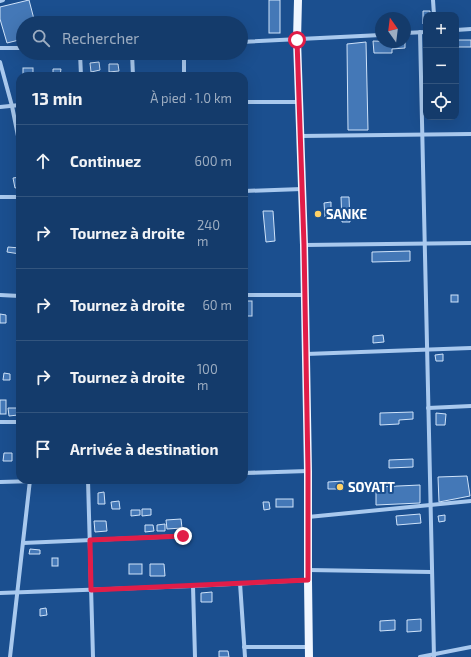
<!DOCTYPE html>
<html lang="fr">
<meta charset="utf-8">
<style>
body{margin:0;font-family:"Exo 2",sans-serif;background:#1d4271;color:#f1f3f6}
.controls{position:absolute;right:12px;top:12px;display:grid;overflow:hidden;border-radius:8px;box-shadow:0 4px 16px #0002}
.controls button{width:36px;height:36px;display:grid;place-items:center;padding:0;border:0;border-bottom:1px solid #33557e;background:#143b6b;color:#f1f3f6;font:20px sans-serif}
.compass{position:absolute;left:375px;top:12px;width:36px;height:36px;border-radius:50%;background:#143b6b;box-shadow:0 4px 16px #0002;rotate:346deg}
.stop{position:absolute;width:12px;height:12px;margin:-9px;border:3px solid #e11d48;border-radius:50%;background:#fff}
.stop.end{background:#e11d48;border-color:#fff;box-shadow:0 1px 4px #0008}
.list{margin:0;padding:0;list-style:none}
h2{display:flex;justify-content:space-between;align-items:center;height:52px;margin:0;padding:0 16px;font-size:17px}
h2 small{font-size:13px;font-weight:400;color:#9dadc1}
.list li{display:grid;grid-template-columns:26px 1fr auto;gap:12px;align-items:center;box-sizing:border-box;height:72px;padding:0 16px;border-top:1px solid #33557e}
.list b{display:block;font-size:15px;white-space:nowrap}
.list em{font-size:13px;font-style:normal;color:#9dadc1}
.icon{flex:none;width:22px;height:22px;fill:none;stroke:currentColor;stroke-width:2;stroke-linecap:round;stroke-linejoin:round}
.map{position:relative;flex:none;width:471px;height:657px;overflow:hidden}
.search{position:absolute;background:#143b6b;box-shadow:0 4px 16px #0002;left:16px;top:16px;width:232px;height:44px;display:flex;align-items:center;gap:10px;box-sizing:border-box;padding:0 14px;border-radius:22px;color:#9dadc1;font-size:15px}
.panel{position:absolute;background:#143b6b;box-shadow:0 4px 16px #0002;left:16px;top:72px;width:232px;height:412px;border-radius:12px}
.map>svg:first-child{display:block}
</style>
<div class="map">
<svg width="471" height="657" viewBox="0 0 471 657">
<rect width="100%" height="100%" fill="#1b4f8f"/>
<g fill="#4478b7" stroke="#cfe3fa">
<polygon points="29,0 35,23 23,23 23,39 7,43 0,19 0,7"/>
<rect x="269" y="0" width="11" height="33"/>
<polygon points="423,11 430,11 430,15 426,15 426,24 423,24"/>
<rect x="456" y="40" width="15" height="7"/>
<polygon points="373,41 405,42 405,48 392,49 392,53 374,53"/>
<polygon points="366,42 368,130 348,130 347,44"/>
<polygon points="99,62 100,70 91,72 90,63"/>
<polygon points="109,64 118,64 119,71 109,72"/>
<rect x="23" y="68" width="10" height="7"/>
<polygon points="53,69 61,69 60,76 53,76"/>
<polygon points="20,177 20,187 15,188 13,178"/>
<polygon points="341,197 349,197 350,222 342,222"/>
<polygon points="331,202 331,216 325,217 324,203"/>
<polygon points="263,211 273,211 275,241 266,242"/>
<polygon points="8,247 20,248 20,254 7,252"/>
<polygon points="410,251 410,261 372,262 372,252"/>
<rect x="451" y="295" width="7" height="7"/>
<rect x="244" y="301" width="8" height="15"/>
<polygon points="0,314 6,315 6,323 0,323"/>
<polygon points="383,335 384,342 373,343 373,336"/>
<polygon points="443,354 443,361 436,361 435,355"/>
<polygon points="4,373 10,374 10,380 3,380"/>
<rect x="0" y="400" width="6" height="14"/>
<polygon points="8,408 17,408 18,415 9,416"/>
<polygon points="413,412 413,419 399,420 399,424 380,425 380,413"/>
<polygon points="436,413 446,414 445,425 436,425"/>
<polygon points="4,453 12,453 12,461 3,461"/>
<polygon points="413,459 413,467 389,468 389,460"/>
<polygon points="467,476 470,496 439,502 438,477"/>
<polygon points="343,481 343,489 328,489 328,482"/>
<polygon points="420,485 420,503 376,505 376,487"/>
<polygon points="104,492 105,504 98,504 98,493"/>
<rect x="276" y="499" width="17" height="8"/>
<polygon points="119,501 120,509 112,509 111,502"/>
<polygon points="263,502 269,502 270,509 264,510"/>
<polygon points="142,509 151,509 151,515 142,516"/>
<polygon points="131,510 140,510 140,515 131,516"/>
<polygon points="420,514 421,523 397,525 396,516"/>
<polygon points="445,515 445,521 439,522 438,516"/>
<polygon points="181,519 182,528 167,529 166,520"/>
<polygon points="94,521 106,521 107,531 95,532"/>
<polygon points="165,524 165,531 157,531 157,525"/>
<polygon points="145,525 153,525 154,531 145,532"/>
<polygon points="30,549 40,550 40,554 29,554"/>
<rect x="52" y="558" width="6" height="8"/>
<rect x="129" y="564" width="13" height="10"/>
<polygon points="150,564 164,564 165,576 150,576"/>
<polygon points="212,592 212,602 201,602 201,593"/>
<polygon points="46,608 47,615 40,616 40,609"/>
<polygon points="421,619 421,631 407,632 407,620"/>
<polygon points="395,620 395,630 380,631 380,621"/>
<polygon points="219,651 228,651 229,657 219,657"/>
</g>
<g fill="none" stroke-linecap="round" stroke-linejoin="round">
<g stroke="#a9c9ee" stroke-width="4">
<polyline points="433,0 434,15"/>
<polyline points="0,1 3,0"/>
<polyline points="456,30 471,29"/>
<polyline points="420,32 434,657"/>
<polyline points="405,33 426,32"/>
<polyline points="241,42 381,35"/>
<polyline points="0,48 23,48"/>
<polyline points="80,53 81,76"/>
<polyline points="132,53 133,76"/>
<polyline points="184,53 184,76"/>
<polyline points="0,62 12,106 20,146"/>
<polyline points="244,102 299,102"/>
<polyline points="0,107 20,105"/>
<polyline points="300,136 471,134"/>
<polyline points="244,191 302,189"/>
<polyline points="0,197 20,197"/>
<polyline points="304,245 471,243"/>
<polyline points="0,295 20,296"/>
<polyline points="244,295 305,295"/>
<polyline points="306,354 471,348"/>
<polyline points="428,408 471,406"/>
<polyline points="0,422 20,422"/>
<polyline points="244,473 308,471"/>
<polyline points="88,480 93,657"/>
<polyline points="0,482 70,480"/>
<polyline points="308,517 471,501"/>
<polyline points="23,543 183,536"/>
<polyline points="308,570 431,572"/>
<polyline points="240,583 245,657"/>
<polyline points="193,586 195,657"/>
<polyline points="0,593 193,586 308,580"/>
<polyline points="244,647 309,647"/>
<polyline points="10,657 30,480"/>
<polyline points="420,657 471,647"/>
</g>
<polyline stroke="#f0f6ff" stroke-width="8" points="298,0 297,40 304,245 308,471 308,580 309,657"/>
</g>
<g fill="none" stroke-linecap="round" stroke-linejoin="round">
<polyline stroke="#e11d48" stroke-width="5" points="183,536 90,540 91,590 308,580 308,471 304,245 297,40"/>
</g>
<g fill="#ffd166" stroke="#1b4f8f" stroke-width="1.5">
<circle cx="318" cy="214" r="4"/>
<circle cx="340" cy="487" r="4"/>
</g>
<g text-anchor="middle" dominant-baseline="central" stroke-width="4" stroke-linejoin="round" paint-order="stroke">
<g font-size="13" font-weight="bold" fill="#fff" stroke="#1b4f8f" text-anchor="start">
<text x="326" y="214">SANKE</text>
<text x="348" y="487">SOYATT</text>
</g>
</g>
</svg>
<div class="controls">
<button>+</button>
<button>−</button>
<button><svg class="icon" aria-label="locate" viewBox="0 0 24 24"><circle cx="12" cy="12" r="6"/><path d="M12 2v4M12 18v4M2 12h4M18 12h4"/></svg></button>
</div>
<svg class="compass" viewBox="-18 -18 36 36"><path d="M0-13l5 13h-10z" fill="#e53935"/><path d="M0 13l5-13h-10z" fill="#9dadc1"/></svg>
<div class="stop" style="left:297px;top:40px"></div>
<div class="stop end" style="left:183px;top:536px"></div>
<div class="search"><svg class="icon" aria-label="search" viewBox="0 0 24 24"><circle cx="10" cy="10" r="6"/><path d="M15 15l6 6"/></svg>Rechercher</div>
<section class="panel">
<h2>13 min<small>À pied · 1.0 km</small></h2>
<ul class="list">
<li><svg class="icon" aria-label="ahead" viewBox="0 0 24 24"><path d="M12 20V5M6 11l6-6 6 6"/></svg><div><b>Continuez</b></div><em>600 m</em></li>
<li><svg class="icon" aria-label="right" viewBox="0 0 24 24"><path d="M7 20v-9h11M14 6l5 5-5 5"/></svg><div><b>Tournez à droite</b></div><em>240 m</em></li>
<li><svg class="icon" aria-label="right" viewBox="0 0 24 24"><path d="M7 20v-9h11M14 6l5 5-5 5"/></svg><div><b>Tournez à droite</b></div><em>60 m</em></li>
<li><svg class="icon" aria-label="right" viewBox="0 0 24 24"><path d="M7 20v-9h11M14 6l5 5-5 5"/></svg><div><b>Tournez à droite</b></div><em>100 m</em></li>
<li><svg class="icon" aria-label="arrive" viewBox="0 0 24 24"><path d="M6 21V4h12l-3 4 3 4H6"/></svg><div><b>Arrivée à destination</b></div></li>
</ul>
</section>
</div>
